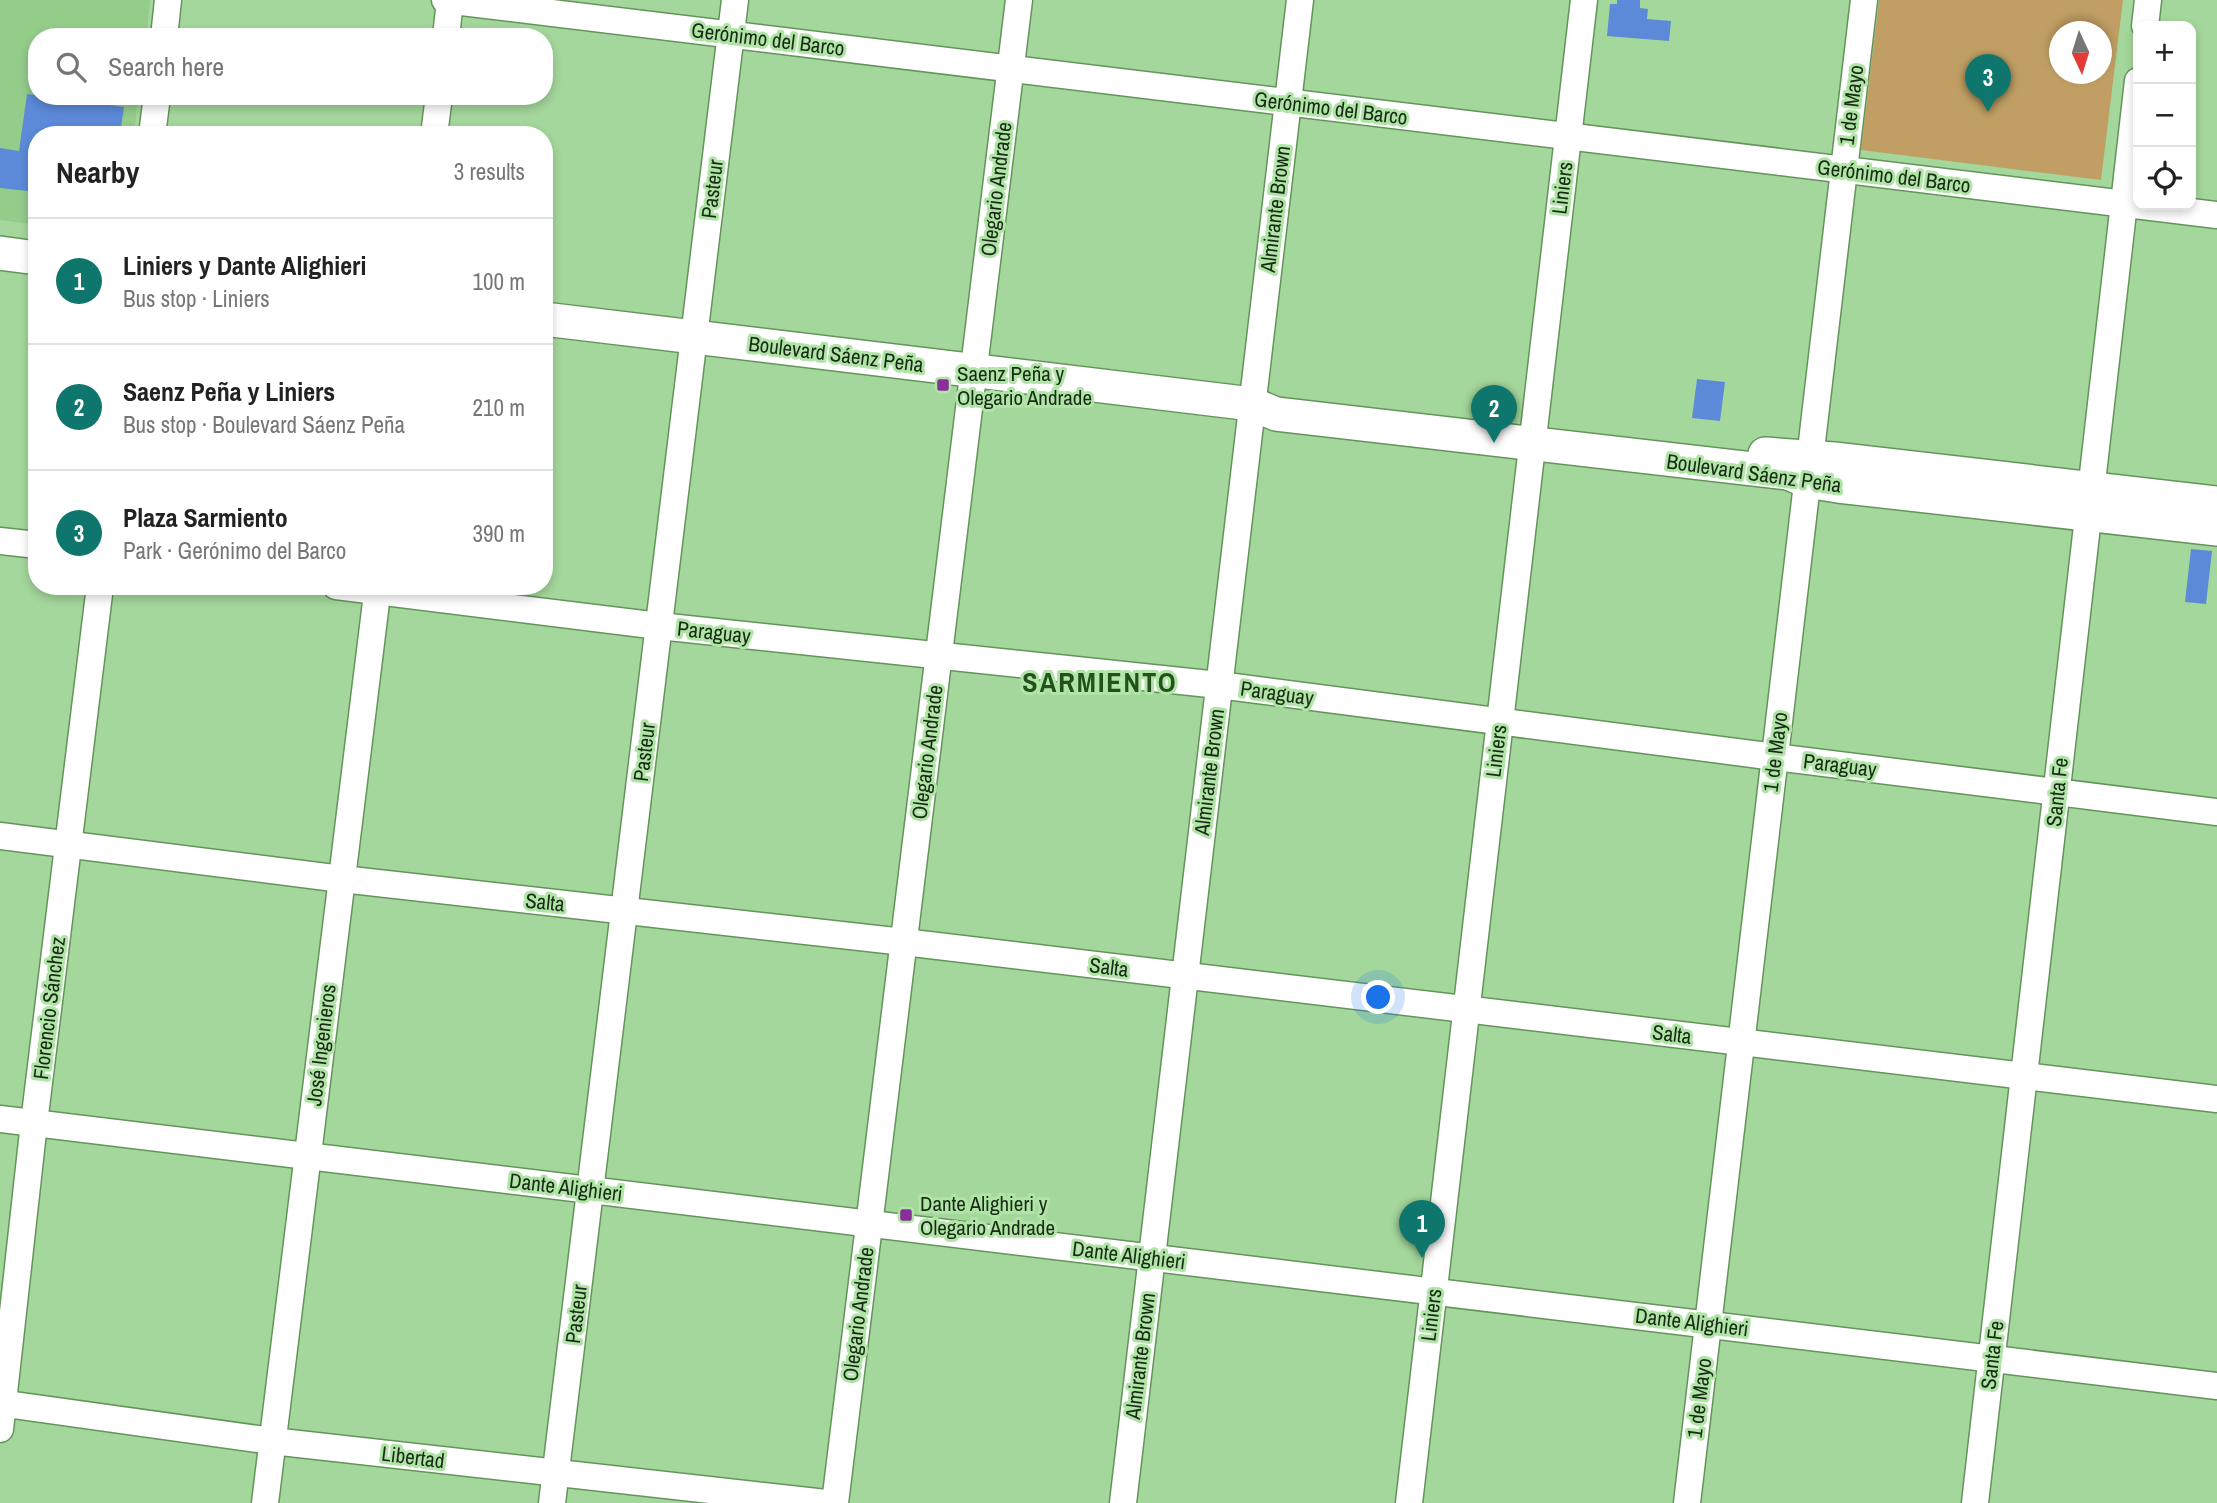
<!DOCTYPE html>
<meta charset="utf-8">
<style>
body{margin:0;font-family:"Archivo Narrow",sans-serif;background:#f6f6f6;color:#222}
.controls{position:absolute;right:21px;top:21px;display:grid;overflow:hidden;border-radius:14px;box-shadow:0 4px 10px #0003}
.controls button{width:63px;height:63px;display:grid;place-items:center;padding:0;border:0;border-bottom:2px solid #e0e0e0;background:#fff;color:#222;font:35px sans-serif}
.compass{position:absolute;left:2049px;top:21px;width:63px;height:63px;border-radius:50%;background:#fff;box-shadow:0 4px 10px #0003;rotate:176deg}
.you{position:absolute;left:1379px;top:998px;width:24px;height:24px;margin:-18px;border:5px solid #fff;border-radius:50%;background:#1a73e8;box-shadow:0 0 0 10px #1a73e833}
.badge{display:grid;place-items:center;width:46px;height:46px;border-radius:50%;background:#0f766e;color:#fff;font-size:23px;font-weight:700}
.pin{position:absolute;translate:-50% -58px;filter:drop-shadow(0 2px 4px #0008)}
.pin::after{content:'';position:absolute;top:37px;width:24px;height:21px;background:inherit;clip-path:polygon(0 0,100% 0,50% 100%)}
.list{margin:0;padding:0;list-style:none}
h2{display:flex;justify-content:space-between;align-items:center;height:91px;margin:0;padding:0 28px;font-size:30px}
h2 small{font-size:23px;font-weight:400;color:#767676}
.list li{display:grid;grid-template-columns:46px 1fr auto;gap:21px;align-items:center;box-sizing:border-box;height:126px;padding:0 28px;border-top:2px solid #e0e0e0}
.list b{display:block;font-size:26px;white-space:nowrap}
.list p{margin:0;font-size:23px;white-space:nowrap;color:#767676}
.list em{font-size:23px;font-style:normal;color:#767676}
.icon{flex:none;width:38px;height:38px;fill:none;stroke:currentColor;stroke-width:2;stroke-linecap:round;stroke-linejoin:round}
.map{position:relative;flex:none;width:2217px;height:1503px;overflow:hidden}
.search{position:absolute;background:#fff;box-shadow:0 4px 10px #0003;left:28px;top:28px;width:525px;height:77px;display:flex;align-items:center;gap:18px;box-sizing:border-box;padding:0 24px;border-radius:28px;color:#767676;font-size:26px}
.panel{position:absolute;background:#fff;box-shadow:0 4px 10px #0003;left:28px;top:126px;width:525px;height:469px;border-radius:28px}
.map>svg:first-child{display:block}
</style>
<div class="map">
<svg width="2217" height="1503" viewBox="0 0 2217 1503">
<rect width="100%" height="100%" fill="#a4d79b"/>
<polygon fill="#94cc8a" points="0,0 150,0 146,37 37,37 37,96 138,96 134,135 37,135 37,225 0,220"/>
<path fill="#c19f64" fill-rule="evenodd" d="M1879 0H2123L2101 180 1861 150ZM2060 32H2102V74H2060Z"/>
<g fill="#5c8ad9">
<polygon points="1617,0 1640,0 1640,8 1648,9 1647,19 1671,21 1669,41 1607,36 1610,4 1617,4"/>
<polygon points="27,94 124,107 120,135 37,135 37,192 0,188 0,148 19,151"/>
<polygon points="1697,379 1725,382 1720,421 1692,418"/>
<polygon points="2191,549 2212,551 2206,604 2185,602"/>
</g>
<g fill="none" stroke-linecap="round" stroke-linejoin="round">
<g stroke="#64945b" stroke-width="29">
<g id="minor">
<polyline points="445,0 2217,215"/>
<polyline points="2145,26 2148,0"/>
<polyline points="164,37 168,0"/>
<polyline points="446,37 450,0"/>
<polyline points="152,135 157,96"/>
<polyline points="434,135 439,96"/>
<polyline points="0,541 37,545"/>
<polyline points="336,586 659,626 1219,685 1775,757 2217,812"/>
<polyline points="0,836 342,879 904,942 2217,1099"/>
<polyline points="0,1119 2217,1386"/>
<polyline points="0,1403 272,1441 826,1503"/>
<polyline points="0,1429 34,1123 100,586"/>
<polyline points="265,1503 378,586"/>
<polyline points="552,1503 735,0"/>
<polyline points="835,1503 1019,0"/>
<polyline points="1123,1503 1300,0"/>
<polyline points="1409,1503 1584,0"/>
<polyline points="1687,1503 1864,0"/>
<polyline points="1975,1503 2138,81"/>
</g>
</g>
<g stroke="#64945b" stroke-width="36">
<g id="major">
<polyline points="0,253 37,258"/>
<polyline points="544,319 1252,404 1276,414 1788,473 1807,481 1838,486 2217,529"/>
<polyline points="1765,454 1834,459 2217,503"/>
</g>
</g>
<use href="#minor" stroke="#fff" stroke-width="26"/>
<use href="#major" stroke="#fff" stroke-width="33"/>
</g>
<g fill="#892f9a" stroke="#b1e4a7" stroke-width="2.5">
<rect x="936" y="378" width="14" height="14" rx="3.5"/>
<rect x="899" y="1208" width="14" height="14" rx="3.5"/>
</g>
<g text-anchor="middle" dominant-baseline="central" stroke-width="6" stroke-linejoin="round" paint-order="stroke">
<g font-size="21" fill="#182c15" stroke="#b1e4a7">
<text transform="translate(768 39) rotate(7)">Gerónimo del Barco</text>
<text transform="translate(1851 105) rotate(-83)">1 de Mayo</text>
<text transform="translate(1331 108) rotate(7)">Gerónimo del Barco</text>
<text transform="translate(1894 176) rotate(7)">Gerónimo del Barco</text>
<text transform="translate(1562 188) rotate(-83)">Liniers</text>
<text transform="translate(712 189) rotate(-83)">Pasteur</text>
<text transform="translate(996 189) rotate(-83)">Olegario Andrade</text>
<text transform="translate(1275 209) rotate(-83)">Almirante Brown</text>
<text transform="translate(836 354) rotate(7)">Boulevard Sáenz Peña</text>
<text transform="translate(1754 473) rotate(8)">Boulevard Sáenz Peña</text>
<text transform="translate(714 632) rotate(6)">Paraguay</text>
<text transform="translate(1277 693) rotate(8)">Paraguay</text>
<text transform="translate(1496 751) rotate(-83)">Liniers</text>
<text transform="translate(644 752) rotate(-83)">Pasteur</text>
<text transform="translate(927 752) rotate(-83)">Olegario Andrade</text>
<text transform="translate(1775 752) rotate(-83)">1 de Mayo</text>
<text transform="translate(1840 765) rotate(7)">Paraguay</text>
<text transform="translate(1209 772) rotate(-83)">Almirante Brown</text>
<text transform="translate(2057 792) rotate(-84)">Santa Fe</text>
<text transform="translate(545 902) rotate(6)">Salta</text>
<text transform="translate(1109 967) rotate(7)">Salta</text>
<text transform="translate(49 1008) rotate(-83)">Florencio Sánchez</text>
<text transform="translate(1672 1034) rotate(7)">Salta</text>
<text transform="translate(321 1045) rotate(-83)">José Ingenieros</text>
<text transform="translate(566 1187) rotate(7)">Dante Alighieri</text>
<text transform="translate(1129 1255) rotate(7)">Dante Alighieri</text>
<text transform="translate(576 1314) rotate(-83)">Pasteur</text>
<text transform="translate(858 1314) rotate(-83)">Olegario Andrade</text>
<text transform="translate(1431 1315) rotate(-83)">Liniers</text>
<text transform="translate(1692 1322) rotate(7)">Dante Alighieri</text>
<text transform="translate(1992 1355) rotate(-83)">Santa Fe</text>
<text transform="translate(1140 1356) rotate(-83)">Almirante Brown</text>
<text transform="translate(1699 1398) rotate(-83)">1 de Mayo</text>
<text transform="translate(413 1457) rotate(7)">Libertad</text>
</g>
<g font-size="21" fill="#182c15" stroke="#b1e4a7" text-anchor="start">
<text x="957" y="373">Saenz Peña y<tspan x="957" dy="24">Olegario Andrade</tspan></text>
<text x="920" y="1203">Dante Alighieri y<tspan x="920" dy="24">Olegario Andrade</tspan></text>
</g>
<g font-size="28" font-weight="bold" letter-spacing="2" fill="#23511b" stroke="#b1e4a7">
<text x="1100" y="682">SARMIENTO</text>
</g>
</g>
</svg>
<div class="controls">
<button>+</button>
<button>−</button>
<button><svg class="icon" aria-label="locate" viewBox="0 0 24 24"><circle cx="12" cy="12" r="6"/><path d="M12 2v4M12 18v4M2 12h4M18 12h4"/></svg></button>
</div>
<svg class="compass" viewBox="-18 -18 36 36"><path d="M0-13l5 13h-10z" fill="#e53935"/><path d="M0 13l5-13h-10z" fill="#767676"/></svg>
<div class="you"></div>
<div class="pin badge" style="left:1422px;top:1258px">1</div>
<div class="pin badge" style="left:1494px;top:443px">2</div>
<div class="pin badge" style="left:1988px;top:112px">3</div>
<div class="search"><svg class="icon" aria-label="search" viewBox="0 0 24 24"><circle cx="10" cy="10" r="6"/><path d="M15 15l6 6"/></svg>Search here</div>
<section class="panel">
<h2>Nearby<small>3 results</small></h2>
<ul class="list">
<li><span class="badge">1</span><div><b>Liniers y Dante Alighieri</b><p>Bus stop · Liniers</p></div><em>100 m</em></li>
<li><span class="badge">2</span><div><b>Saenz Peña y Liniers</b><p>Bus stop · Boulevard Sáenz Peña</p></div><em>210 m</em></li>
<li><span class="badge">3</span><div><b>Plaza Sarmiento</b><p>Park · Gerónimo del Barco</p></div><em>390 m</em></li>
</ul>
</section>
</div>
